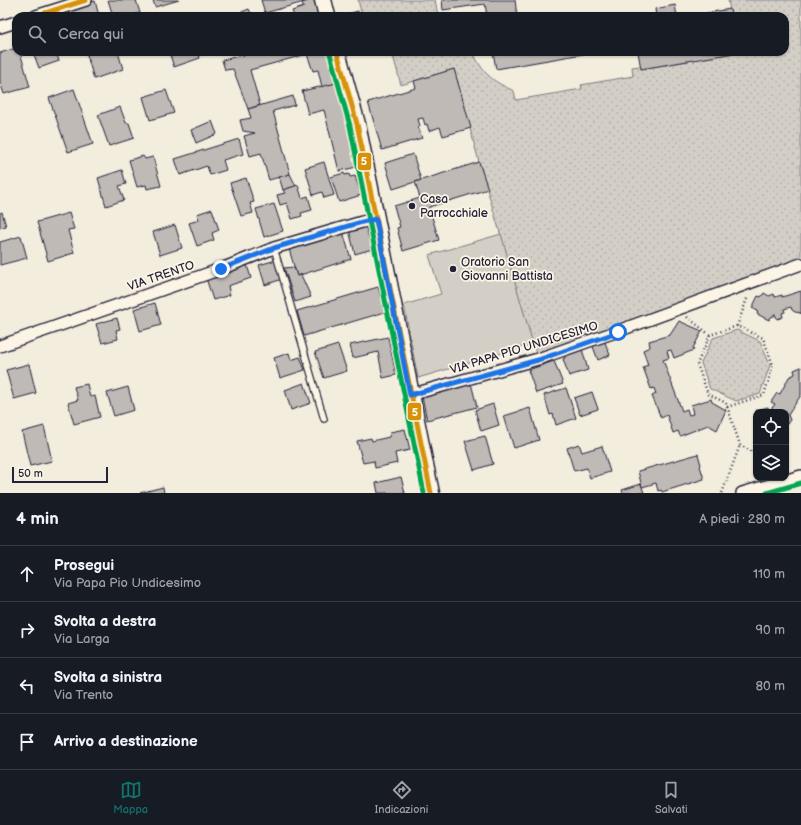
<!DOCTYPE html>
<html lang="it">
<meta charset="utf-8">
<style>
body{margin:0;font-family:"Balsamiq Sans",sans-serif;background:#242831;color:#f1f3f6}
.controls{position:absolute;right:12px;bottom:12px;display:grid;overflow:hidden;border-radius:8px;box-shadow:0 1px 3px #0004}
.controls button{width:36px;height:36px;display:grid;place-items:center;padding:0;border:0;border-bottom:1px solid #363941;background:#171b24;color:#f1f3f6;font:20px sans-serif}
.scale{position:absolute;left:12px;bottom:10px;width:96px;box-sizing:border-box;padding-left:4px;border:2px solid #22223b;border-top:0;font-size:11px;line-height:14px;white-space:nowrap;color:#22223b;-webkit-text-stroke:3px #fcf5e5;paint-order:stroke}
.stop{position:absolute;width:12px;height:12px;margin:-9px;border:3px solid #1a73e8;border-radius:50%;background:#fff}
.stop.end{background:#1a73e8;border-color:#fff;box-shadow:0 1px 4px #0008}
.list{margin:0;padding:0;list-style:none}
h2{display:flex;justify-content:space-between;align-items:center;height:52px;margin:0;padding:0 16px;font-size:17px}
h2 small{font-size:13px;font-weight:400;color:#9ea1a6}
.list li{display:grid;grid-template-columns:26px 1fr auto;gap:12px;align-items:center;box-sizing:border-box;height:56px;padding:0 16px;border-top:1px solid #363941}
.list b{display:block;font-size:15px;white-space:nowrap}
.list p{margin:0;font-size:13px;white-space:nowrap;color:#9ea1a6}
.list em{font-size:13px;font-style:normal;color:#9ea1a6}
.icon{flex:none;width:22px;height:22px;fill:none;stroke:currentColor;stroke-width:2;stroke-linecap:round;stroke-linejoin:round}
.map{position:relative;flex:none;width:801px;height:493px;overflow:hidden}
.search{position:absolute;background:#171b24;box-shadow:0 1px 3px #0004;left:12px;right:12px;top:12px;height:44px;display:flex;align-items:center;gap:10px;box-sizing:border-box;padding:0 14px;border-radius:12px;color:#9ea1a6;font-size:15px}
.sheet{height:276px;background:#171b24}
nav{display:flex;justify-content:space-around;align-items:center;box-sizing:border-box;height:56px;border-top:1px solid #363941;background:#171b24;font-size:11px;color:#9ea1a6}
nav a{display:grid;justify-items:center;gap:2px}
nav .on{color:#0f766e}
.map>svg:first-child{display:block}
</style>
<div class="map">
<svg width="801" height="493" viewBox="0 0 801 493">
<defs>
<pattern id="grass-dots" width="8" height="8" patternUnits="userSpaceOnUse"><rect width="8" height="8" fill="#d4cfc6"/><path d="M2 2h.1M6 6h.1" fill="none" stroke="#b6b1ab" stroke-width="1.8" stroke-linecap="round"/></pattern>
</defs>
<rect width="100%" height="100%" fill="#f3edde"/>
<filter id="ink" filterUnits="userSpaceOnUse"><feTurbulence type="fractalNoise" baseFrequency=".025" numOctaves="2"/><feDisplacementMap in="SourceGraphic" scale="8" xChannelSelector="R" yChannelSelector="G"/><feConvolveMatrix kernelMatrix="1 2 1 2 8 2 1 2 1" color-interpolation-filters="sRGB"/></filter>
<g filter="url(#ink)">
<g fill="url(#grass-dots)" stroke="#7b7880">
<polygon points="358,0 435,0 438,15 430,16 362,16"/>
<path d="M728 0H801V259L536 354 479 162 454 69 401 85 392 52H473C483 74 492 81 514 91L516 100 582 89 581 85 633 76 632 67 640 66 641 69 734 53V52H785V16H731Z"/>
<polygon points="737,330 760,341 770,365 760,394 736,401 710,389 701,363 713,338"/>
</g>
<polygon fill="#d4cfc6" stroke="#7b7880" points="501,234 533,344 418,378 404,305 441,294 429,255"/>
<g fill="#bfbab6" stroke="#22223b">
<polygon points="108,0 136,0 140,13 129,16 113,16"/>
<polygon points="153,0 179,0 155,7"/>
<polygon points="261,0 311,0 265,13"/>
<polygon points="311,0 315,0 320,16 294,16 292,11 304,7 302,3"/>
<polygon points="442,0 515,0 517,16 487,16 485,4 443,10"/>
<polygon points="95,1 99,16 58,16 57,12"/>
<polygon points="675,5 677,16 656,16 655,9"/>
<polygon points="249,9 252,16 238,16 237,14"/>
<polygon points="730,9 731,16 689,16"/>
<polygon points="358,11 359,16 340,16"/>
<polygon points="16,48 16,52 20,52 30,87 4,94 0,82 0,53"/>
<polygon points="33,52 56,52 59,61 39,68"/>
<polygon points="86,52 118,52 123,69 94,79"/>
<polygon points="169,52 198,52 200,58 174,67"/>
<polygon points="252,52 330,52 341,82 322,87 318,70 313,71 307,54 250,70 260,105 248,109 233,69 225,70 222,60 252,53"/>
<polygon points="493,52 582,52 583,54 496,69"/>
<polygon points="638,52 734,52 734,53 641,69"/>
<polygon points="454,69 471,128 443,136 440,127 429,131 427,124 425,125 423,118 418,119 420,126 418,127 422,138 382,150 368,102 416,88 414,81"/>
<polygon points="341,82 361,166 339,171 324,110 308,114 302,91"/>
<polygon points="74,89 93,144 68,152 49,98"/>
<polygon points="166,90 174,113 150,120 143,97"/>
<polygon points="293,96 295,105 273,111 290,174 269,180 261,153 250,156 244,136 255,133 243,131 240,120 251,118 248,109"/>
<polygon points="120,107 126,123 129,123 134,138 109,146 98,115"/>
<polygon points="212,121 217,134 196,143 191,130"/>
<polygon points="239,139 243,154 223,160 226,170 210,175 207,166 180,175 175,159"/>
<polygon points="413,154 421,180 393,189 385,163"/>
<polygon points="143,156 145,159 153,157 161,186 147,189 146,185 137,187 129,160"/>
<polygon points="324,162 334,195 324,198 322,192 313,195 305,168"/>
<polygon points="479,162 488,189 429,207 439,240 403,251 397,228 400,227 394,206 420,198 415,182"/>
<polygon points="122,170 126,184 119,186 124,200 106,206 98,178"/>
<polygon points="344,173 345,175 349,174 350,177 355,176 361,195 339,202 331,177"/>
<polygon points="290,174 296,186 283,190 279,177"/>
<polygon points="246,178 254,202 250,203 253,213 241,216 230,183"/>
<polygon points="298,185 302,198 308,196 312,210 301,213 302,216 292,219 287,203 280,205 277,195 285,193 283,190"/>
<polygon points="274,204 283,231 264,237 256,209"/>
<polygon points="212,209 219,230 212,233 214,240 197,246 189,223 199,220 197,214"/>
<polygon points="2,212 6,226 0,228 0,213"/>
<polygon points="69,213 74,229 68,230 74,253 48,261 37,222"/>
<polygon points="175,225 182,248 160,255 153,232"/>
<polygon points="365,225 372,249 355,254 349,230"/>
<polygon points="343,232 351,259 297,276 289,249"/>
<polygon points="21,236 27,258 0,265 0,242"/>
<polygon points="276,260 282,279 265,285 259,265"/>
<polygon points="247,265 251,278 228,286 230,295 213,300 206,278"/>
<polygon points="294,267 297,276 301,275 311,297 295,302 284,268"/>
<polygon points="378,287 385,312 304,336 297,311"/>
<polygon points="801,291 801,314 801,313 795,312 792,310 791,307 784,309 785,312 782,313 783,317 777,319 775,314 774,314 774,316 771,317 769,320 757,314 758,311 752,308 758,296 761,297 764,293 769,296 774,294 775,297 782,295 782,297"/>
<polygon points="155,303 161,325 140,331 134,309"/>
<polygon points="117,318 120,329 116,330 118,339 102,343 96,324"/>
<polygon points="679,321 702,331 693,348 694,350 674,358 671,350 667,351 669,358 663,360 682,411 687,409 689,415 693,414 691,405 711,399 712,402 726,410 717,430 708,425 680,436 678,431 673,433 667,415 661,418 652,396 656,394 654,388 651,389 643,367 648,365 643,350 650,347 649,341 670,335"/>
<polygon points="388,337 396,375 383,378 378,352 353,358 350,345"/>
<polygon points="604,340 610,355 598,360 592,344"/>
<polygon points="338,345 347,371 324,378 315,352"/>
<polygon points="582,349 588,370 569,376 563,359 565,358 564,354"/>
<polygon points="289,353 291,360 300,357 305,370 280,378 274,358"/>
<polygon points="554,361 563,384 536,393 528,370"/>
<polygon points="29,364 36,393 14,399 6,370"/>
<polygon points="801,367 801,395 788,415 790,420 787,424 786,425 786,412 757,412 756,410 768,407 769,410 772,408 775,404 771,402 777,393 780,394 789,377 795,374 794,370"/>
<polygon points="304,383 311,403 291,410 285,390"/>
<polygon points="471,383 477,407 427,420 422,397"/>
<polygon points="87,384 90,397 95,396 100,417 74,424 68,403 78,400 74,387"/>
<polygon points="128,387 134,410 114,416 107,393"/>
<polygon points="566,388 576,418 556,425 553,414 550,415 544,395"/>
<polygon points="592,392 598,409 580,415 574,398"/>
<polygon points="493,404 499,425 481,431 475,410"/>
<polygon points="530,408 539,440 514,448 504,416"/>
<polygon points="44,426 52,461 30,466 22,432"/>
<polygon points="405,429 410,450 395,453 397,463 375,468 374,461 363,463 357,441 371,438 372,441 389,437 390,432"/>
<polygon points="485,436 493,464 474,470 465,441"/>
<polygon points="579,444 582,452 602,446 610,472 590,478 587,468 574,471 567,448"/>
<polygon points="698,454 701,465 700,466 704,479 662,492 661,490 658,491 656,483 642,487 638,471"/>
<polygon points="401,477 405,493 378,493 376,483"/>
<polygon points="641,484 644,493 623,493 622,490"/>
<polygon points="163,487 164,493 140,493"/>
</g>
<g fill="none" stroke-linecap="round" stroke-linejoin="round">
<g stroke="#22223b" stroke-width="8">
<polyline id="lane" points="274,248 324,419"/>
</g>
<g stroke="#22223b" stroke-width="14">
<g id="street">
<polyline points="36,16 86,0"/>
<polyline points="0,27 16,22"/>
<polyline points="0,346 221,269 274,248 362,222 376,219"/>
<polyline points="410,395 538,359 618,331 801,264"/>
<polyline points="742,493 801,476"/>
</g>
</g>
<g stroke="#22223b" stroke-width="19">
<g id="secondary">
<polyline points="323,0 327,16"/>
<polyline points="337,52 357,124 372,198 423,455 431,493"/>
</g>
</g>
<g stroke="#22223b" stroke-width="2.5" stroke-dasharray="1 3" stroke-linecap="butt">
<polyline points="687,317 710,335"/>
<polyline points="737,326 748,296"/>
<polyline points="727,407 764,395 773,365 763,338 737,326 710,335 697,364 708,394 726,403 740,445 756,454"/>
<polyline points="722,493 740,445"/>
</g>
<use href="#lane" stroke="#fcf5e5" stroke-width="5.5"/>
<use href="#street" stroke="#fcf5e5" stroke-width="11"/>
<use href="#secondary" stroke="#fcf5e5" stroke-width="16"/>
<g stroke="#fcf5e5" stroke-width="8">
<g id="bus-1">
<polyline points="36,16 86,0"/>
<polyline points="337,52 357,124 431,493"/>
</g>
</g>
<g stroke="#fcf5e5" stroke-width="8">
<g id="bus-2">
<polyline points="330,54 350,126 424,493"/>
<polyline points="767,493 801,483"/>
</g>
</g>
<use href="#bus-1" stroke="#d79209" stroke-width="5"/>
<use href="#bus-2" stroke="#00a651" stroke-width="5"/>
</g>
</g>
<g fill="none" stroke-linecap="round" stroke-linejoin="round" filter="url(#ink)">
<polyline stroke="#1a73e8" stroke-width="5" points="221,269 274,248 362,222 376,219 410,395 538,360 618,332"/>
</g>
<g fill="#22223b" stroke="#fcf5e5" stroke-width="1.5">
<circle cx="412" cy="206" r="4"/>
<circle cx="453" cy="269" r="4"/>
</g>
<g text-anchor="middle" dominant-baseline="central" stroke-width="3.5" stroke-linejoin="round" paint-order="stroke">
<g font-size="12" fill="#22223b" stroke="#fcf5e5" text-anchor="start">
<text x="420" y="199">Casa<tspan x="420" dy="14">Parrocchiale</tspan></text>
<text x="461" y="262">Oratorio San<tspan x="461" dy="14">Giovanni Battista</tspan></text>
</g>
<g font-size="12" fill="#22223b" stroke="#fcf5e5">
<text transform="translate(161 276) rotate(-19)">VIA TRENTO</text>
<text transform="translate(524 348) rotate(-17)">VIA PAPA PIO UNDICESIMO</text>
</g>
</g>
<g stroke="#fcf5e5" stroke-width="1.5">
<rect x="357" y="152" width="15" height="19" rx="4" fill="#d79209"/>
<rect x="407" y="402" width="15" height="19" rx="4" fill="#d79209"/>
</g>
<g font-size="11" text-anchor="middle" font-weight="bold" fill="#fff">
<text x="364" y="165">5</text>
<text x="415" y="416">5</text>
</g>
</svg>
<div class="controls">
<button><svg class="icon" aria-label="locate" viewBox="0 0 24 24"><circle cx="12" cy="12" r="6"/><path d="M12 2v4M12 18v4M2 12h4M18 12h4"/></svg></button>
<button><svg class="icon" aria-label="layers" viewBox="0 0 24 24"><path d="M12 4l9 5-9 5-9-5zM3 14l9 5 9-5"/></svg></button>
</div>
<div class="scale">50 m</div>
<div class="stop" style="left:618px;top:332px"></div>
<div class="stop end" style="left:221px;top:269px"></div>
<div class="search"><svg class="icon" aria-label="search" viewBox="0 0 24 24"><circle cx="10" cy="10" r="6"/><path d="M15 15l6 6"/></svg>Cerca qui</div>
</div>
<section class="sheet">
<h2>4 min<small>A piedi · 280 m</small></h2>
<ul class="list">
<li><svg class="icon" aria-label="ahead" viewBox="0 0 24 24"><path d="M12 20V5M6 11l6-6 6 6"/></svg><div><b>Prosegui</b><p>Via Papa Pio Undicesimo</p></div><em>110 m</em></li>
<li><svg class="icon" aria-label="right" viewBox="0 0 24 24"><path d="M7 20v-9h11M14 6l5 5-5 5"/></svg><div><b>Svolta a destra</b><p>Via Larga</p></div><em>90 m</em></li>
<li><svg class="icon" aria-label="left" viewBox="0 0 24 24"><path d="M17 20v-9H6M10 6l-5 5 5 5"/></svg><div><b>Svolta a sinistra</b><p>Via Trento</p></div><em>80 m</em></li>
<li><svg class="icon" aria-label="arrive" viewBox="0 0 24 24"><path d="M6 21V4h12l-3 4 3 4H6"/></svg><div><b>Arrivo a destinazione</b></div></li>
</ul>
</section>
<nav>
<a class="on"><svg class="icon" aria-label="map" viewBox="0 0 24 24"><path d="M3 6l6-2 6 2 6-2v14l-6 2-6-2-6 2zM9 4v14M15 6v14"/></svg>Mappa</a>
<a><svg class="icon" aria-label="directions" viewBox="0 0 24 24"><path d="M12 3l9 9-9 9-9-9zM9 14v-3h6M13 9l2 2-2 2"/></svg>Indicazioni</a>
<a><svg class="icon" aria-label="saved" viewBox="0 0 24 24"><path d="M7 4h10v16l-5-4-5 4z"/></svg>Salvati</a>
</nav>
